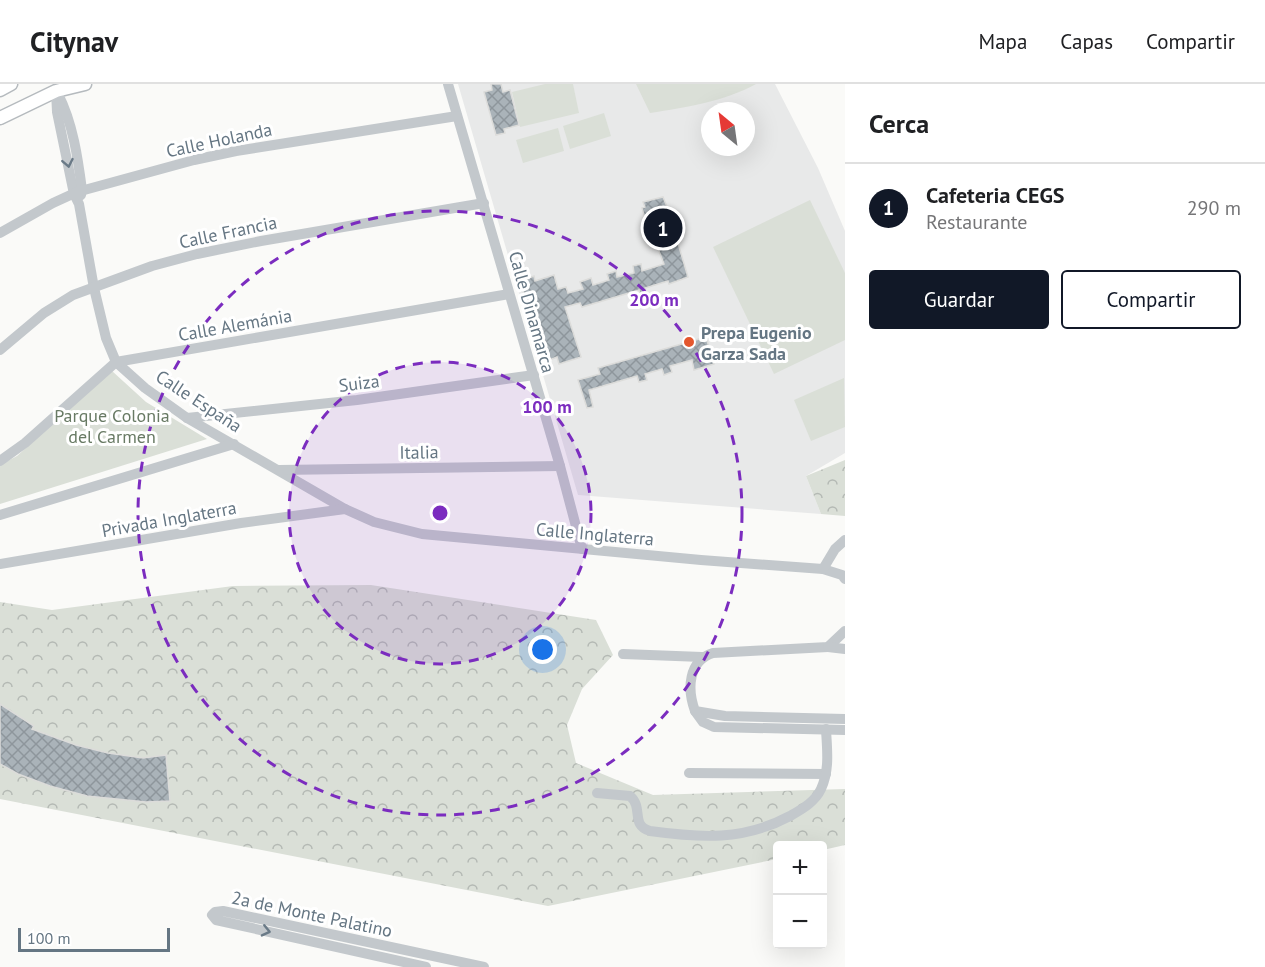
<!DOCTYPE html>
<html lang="es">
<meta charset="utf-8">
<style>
body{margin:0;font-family:"PT Sans",sans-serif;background:#f6f6f6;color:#202124}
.controls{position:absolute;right:18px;bottom:18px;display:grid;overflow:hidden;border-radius:6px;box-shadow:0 6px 24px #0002}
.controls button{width:54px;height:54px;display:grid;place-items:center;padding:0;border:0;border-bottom:2px solid #e0e0e0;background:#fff;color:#202124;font:30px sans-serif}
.compass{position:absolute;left:701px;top:18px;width:54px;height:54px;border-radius:50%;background:#fff;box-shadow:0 6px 24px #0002;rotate:331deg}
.scale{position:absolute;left:18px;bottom:15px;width:152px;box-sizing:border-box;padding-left:6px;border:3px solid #657683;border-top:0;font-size:16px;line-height:21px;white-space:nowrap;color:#657683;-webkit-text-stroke:4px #fff;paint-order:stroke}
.you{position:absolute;left:543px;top:566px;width:21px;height:21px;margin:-15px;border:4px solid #fff;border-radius:50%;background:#1a73e8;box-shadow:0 0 0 9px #1a73e833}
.badge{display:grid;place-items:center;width:39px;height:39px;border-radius:50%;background:#111827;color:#fff;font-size:20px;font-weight:700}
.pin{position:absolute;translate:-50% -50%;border:3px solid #fff;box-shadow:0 2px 6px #0006}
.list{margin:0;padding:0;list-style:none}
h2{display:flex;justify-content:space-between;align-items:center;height:78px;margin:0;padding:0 24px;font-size:26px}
h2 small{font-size:20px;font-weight:400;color:#757577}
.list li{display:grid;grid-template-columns:39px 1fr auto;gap:18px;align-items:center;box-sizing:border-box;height:90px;padding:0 24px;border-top:2px solid #e0e0e0}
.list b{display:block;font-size:22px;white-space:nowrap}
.list p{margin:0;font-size:20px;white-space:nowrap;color:#757577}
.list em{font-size:20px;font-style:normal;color:#757577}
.actions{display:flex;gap:12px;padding:18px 24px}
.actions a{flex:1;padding:14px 0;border:2px solid #111827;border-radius:6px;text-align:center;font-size:21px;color:#111827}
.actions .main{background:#111827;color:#fff}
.map{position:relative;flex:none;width:845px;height:883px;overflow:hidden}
header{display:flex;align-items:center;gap:36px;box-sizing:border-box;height:84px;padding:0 30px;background:#fff;border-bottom:2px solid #e0e0e0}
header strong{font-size:28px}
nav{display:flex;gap:33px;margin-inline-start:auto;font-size:21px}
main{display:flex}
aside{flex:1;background:#fff}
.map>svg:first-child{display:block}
</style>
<header>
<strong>Citynav</strong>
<nav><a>Mapa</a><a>Capas</a><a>Compartir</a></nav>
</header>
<main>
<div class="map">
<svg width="845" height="883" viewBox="0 0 845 883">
<defs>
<pattern id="forest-crowns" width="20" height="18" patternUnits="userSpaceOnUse" patternTransform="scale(1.5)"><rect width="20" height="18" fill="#dadfd7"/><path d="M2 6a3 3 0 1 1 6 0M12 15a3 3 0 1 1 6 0" fill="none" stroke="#b4b9b4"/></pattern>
<pattern id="building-cross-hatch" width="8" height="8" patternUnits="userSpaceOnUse" patternTransform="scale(1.5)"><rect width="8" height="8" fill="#aab3b9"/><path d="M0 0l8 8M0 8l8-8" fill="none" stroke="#8e969c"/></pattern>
</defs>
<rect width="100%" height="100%" fill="#fafaf8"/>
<path fill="#e8e9e9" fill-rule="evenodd" d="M458 0H775L818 84 845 147V369L806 392 821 430 578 411ZM710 27H746V63H710Z"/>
<g fill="url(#forest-crowns)">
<polygon points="845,376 845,432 821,430 806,392"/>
<polygon points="371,501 596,536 613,571 582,605 567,641 576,679 653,711 845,705 845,761 823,766 822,762 778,762 777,775 548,822 0,715 0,518 52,526 233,502"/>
</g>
<g fill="#dadfd7">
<polygon points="545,0 573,0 579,29 520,43 512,8"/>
<path d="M636 0H756C723 18 687 23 650 29Z"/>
<polygon points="604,29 611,52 570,65 563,42"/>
<polygon points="558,44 564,67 523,79 516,56"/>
<polygon points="810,116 845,189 845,256 774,290 713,163"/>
<polygon points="112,287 146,318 207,355 0,420 0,381 17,372"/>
<polygon points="844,294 845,343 811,357 794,316"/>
</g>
<g fill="url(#building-cross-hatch)" stroke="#dcdcda" stroke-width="1.5">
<polygon points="491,0 501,0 503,8 510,6 519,41 504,45 505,49 496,51 484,8 492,6"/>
<polygon points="663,113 680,155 677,156 688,193 669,200 668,197 645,204 646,208 640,210 639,206 582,223 580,219 565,223 581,273 559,280 557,273 547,277 540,254 537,255 520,197 534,192 535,197 554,191 558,205 566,203 568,209 583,205 580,198 591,194 593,201 609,196 607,190 616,187 617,193 634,189 633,182 641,180 642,187 664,180 657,162 653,163 642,124 645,123 643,118"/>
<polygon points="706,253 714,280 694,286 692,276 670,282 672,288 664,291 662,285 645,290 647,296 639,298 637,292 589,306 593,323 587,324 578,296 600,290 598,284"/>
<polygon points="0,620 34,642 32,645 76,661 108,669 143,674 166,671 170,717 146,718 87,712 50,702 18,690 0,680"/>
</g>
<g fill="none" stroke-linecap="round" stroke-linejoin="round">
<g stroke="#b5babe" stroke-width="15">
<g id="major">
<polyline points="0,6 11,0"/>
<polyline points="0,34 56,7 85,0"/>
</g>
</g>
<g stroke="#c3c8cc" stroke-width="10">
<polyline points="448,0 560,382 582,465"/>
<polyline points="56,7 57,28 74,110 79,120 94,204 106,254 116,278 145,304 187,334 345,425 374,438 422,450 701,476 823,485 842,491 845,495"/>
<path d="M58 10C73 39 78 75 82 106L81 111"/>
<polyline points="0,149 53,119 77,108 194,76 236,67 457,32"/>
<polyline points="0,266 44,229 73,211 152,182 197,170 261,157 484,119"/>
<polyline points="187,334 357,316 534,291"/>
<polyline points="0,377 25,359 116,278 509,210"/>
<polyline points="279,386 560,382"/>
<polyline points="0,431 234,360"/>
<polyline points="0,480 241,439 345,425"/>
<polyline points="823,485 835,465 845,456"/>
<path d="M845 547 828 563 713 569C688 577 687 605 695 627L725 632 845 635"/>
<polyline points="828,563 845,565"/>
<polyline points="623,570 702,573"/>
<polyline points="695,627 703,638 714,643 845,646"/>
<polyline points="689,689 826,690"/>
<path d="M597 709 630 712C644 724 630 741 650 747 701 754 743 757 790 732 802 725 815 718 821 705 830 685 827 666 826 645"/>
<polyline points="426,883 216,836 212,831 215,828 223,827 484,883"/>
</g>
<use href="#major" stroke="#fff" stroke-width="12"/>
</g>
<defs><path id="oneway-chevron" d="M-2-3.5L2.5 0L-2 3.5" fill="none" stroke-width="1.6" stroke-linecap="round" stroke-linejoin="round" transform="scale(1.5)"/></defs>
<g stroke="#6a7a87">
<use href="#oneway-chevron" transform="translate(68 79) rotate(79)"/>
<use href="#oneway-chevron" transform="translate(266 847) rotate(13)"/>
</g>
<circle cx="440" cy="429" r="151" fill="#7b2cbf" fill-opacity=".12"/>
<g fill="none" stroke="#7b2cbf" stroke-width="3" stroke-dasharray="10 8">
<circle cx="440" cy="429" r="151"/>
<circle cx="440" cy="429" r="302"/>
</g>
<circle fill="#e4572e" stroke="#fff" stroke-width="2" cx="689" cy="258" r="6"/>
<g text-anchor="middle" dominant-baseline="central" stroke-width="6" stroke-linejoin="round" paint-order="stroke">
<g font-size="18" fill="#657683" stroke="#fff">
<text transform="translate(219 56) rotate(-12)">Calle Holanda</text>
<text transform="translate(228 148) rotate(-12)">Calle Francia</text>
<text transform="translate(532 228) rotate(74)">Calle Dinamarca</text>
<text transform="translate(235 241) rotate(-10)">Calle Alemánia</text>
<text transform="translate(359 299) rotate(-7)">Suiza</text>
<text transform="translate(199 317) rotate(33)">Calle España</text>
<text transform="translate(419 368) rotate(-1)">Italia</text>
<text transform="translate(169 435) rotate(-10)">Privada Inglaterra</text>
<text transform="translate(595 450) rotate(5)">Calle Inglaterra</text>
<text transform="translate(312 830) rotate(12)">2a de Monte Palatino</text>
</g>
<g font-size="18" font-weight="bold" fill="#657683" stroke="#fff" text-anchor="start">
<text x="701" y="248">Prepa Eugenio<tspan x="701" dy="21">Garza Sada</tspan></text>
</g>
<g font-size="18" fill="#687a64" stroke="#fff">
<text x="112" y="331">Parque Colonia<tspan x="112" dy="21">del Carmen</tspan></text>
</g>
</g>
<circle cx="440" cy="429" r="9" fill="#7b2cbf" stroke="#fff" stroke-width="3"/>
<g font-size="18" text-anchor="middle" font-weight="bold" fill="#7b2cbf" stroke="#fff" stroke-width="6" stroke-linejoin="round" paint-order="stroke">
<text x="654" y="222">200 m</text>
<text x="547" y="329">100 m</text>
</g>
</svg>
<div class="controls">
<button>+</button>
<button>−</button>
</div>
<svg class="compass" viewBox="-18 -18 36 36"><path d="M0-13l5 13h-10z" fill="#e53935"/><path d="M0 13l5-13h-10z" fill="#757577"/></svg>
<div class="scale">100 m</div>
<div class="you"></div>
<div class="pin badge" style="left:663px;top:144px">1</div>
</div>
<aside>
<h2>Cerca<small></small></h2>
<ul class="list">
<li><span class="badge">1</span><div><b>Cafeteria CEGS</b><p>Restaurante</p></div><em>290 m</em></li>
</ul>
<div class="actions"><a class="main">Guardar</a><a>Compartir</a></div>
</aside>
</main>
